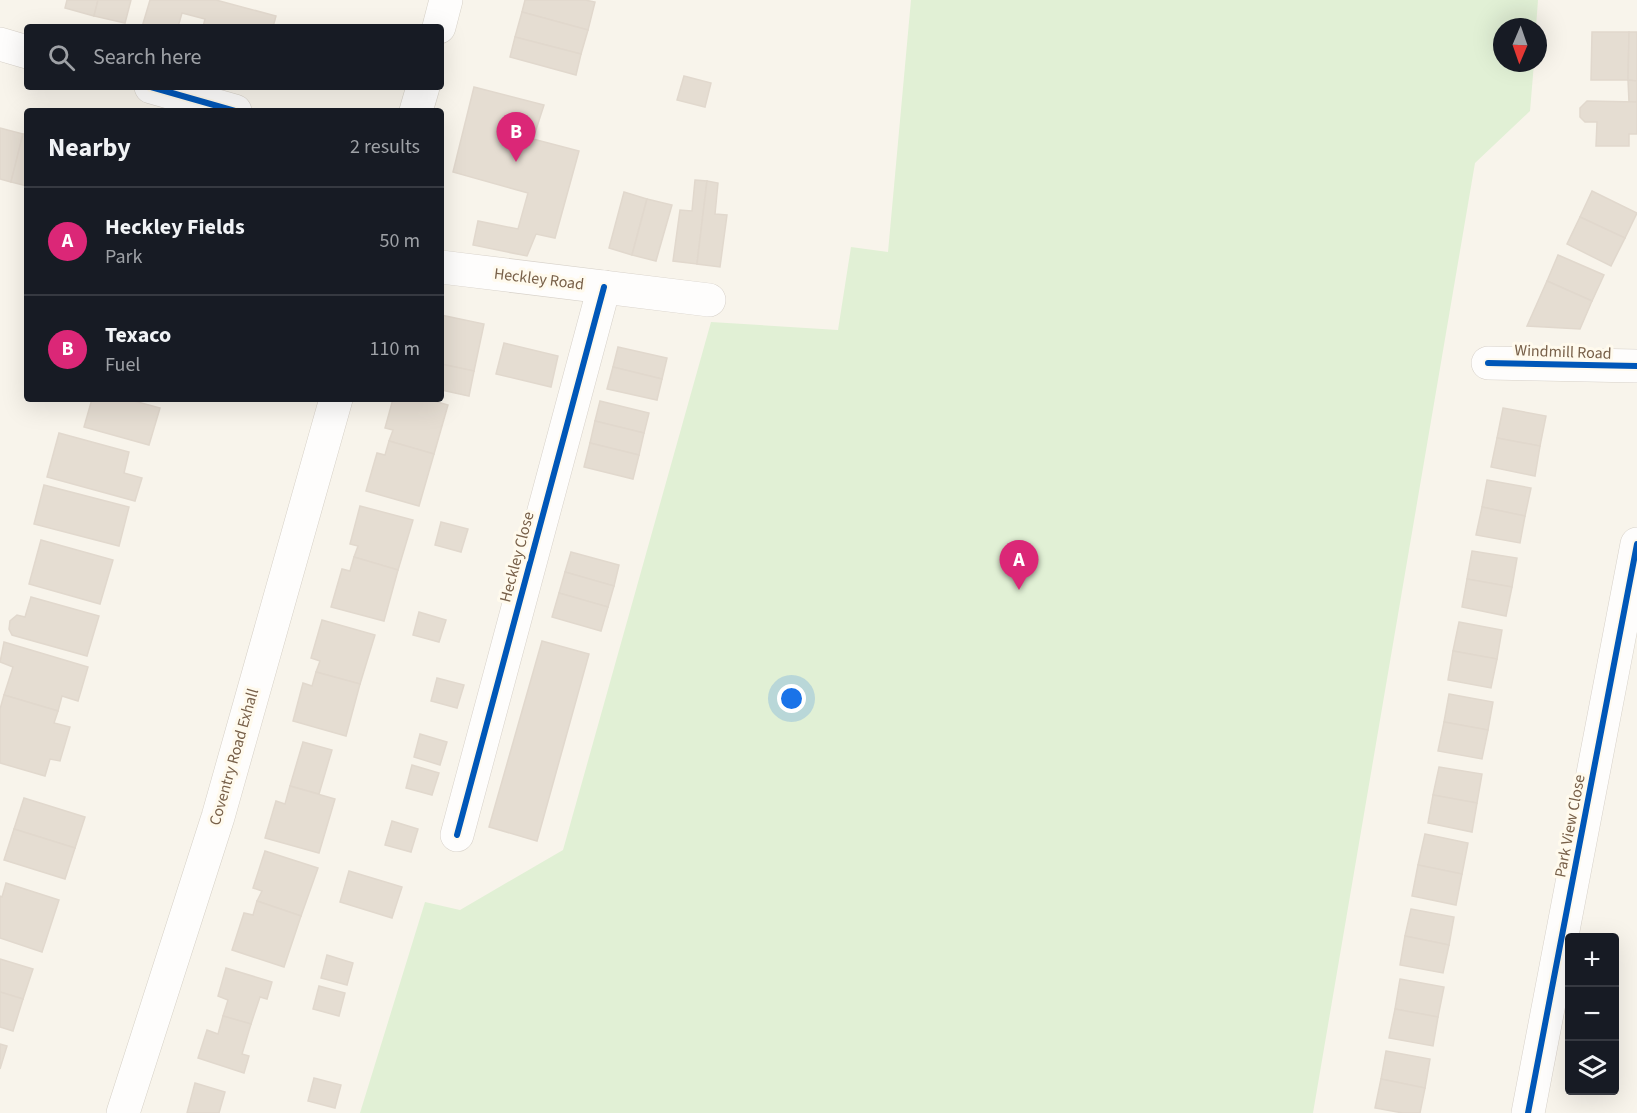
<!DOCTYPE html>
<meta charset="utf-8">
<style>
body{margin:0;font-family:"Source Sans 3",sans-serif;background:#20242c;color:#f1f3f6}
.controls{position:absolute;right:18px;bottom:18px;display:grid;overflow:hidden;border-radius:6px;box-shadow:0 6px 24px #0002}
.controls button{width:54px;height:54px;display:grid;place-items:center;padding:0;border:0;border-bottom:2px solid #363941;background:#171b24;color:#f1f3f6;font:30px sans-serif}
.compass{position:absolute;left:1493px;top:18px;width:54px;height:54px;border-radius:50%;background:#171b24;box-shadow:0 6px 24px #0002;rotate:182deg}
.you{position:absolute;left:792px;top:699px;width:21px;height:21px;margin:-15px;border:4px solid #fff;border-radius:50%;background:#1a73e8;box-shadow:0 0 0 9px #1a73e833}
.badge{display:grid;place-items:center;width:39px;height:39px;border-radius:50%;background:#db2777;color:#fff;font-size:20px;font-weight:700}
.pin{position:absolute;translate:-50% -50px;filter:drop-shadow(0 2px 3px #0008)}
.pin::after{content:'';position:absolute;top:32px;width:21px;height:18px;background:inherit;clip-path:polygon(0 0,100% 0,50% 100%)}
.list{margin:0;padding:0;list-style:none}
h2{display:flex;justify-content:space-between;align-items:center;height:78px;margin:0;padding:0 24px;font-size:26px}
h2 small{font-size:20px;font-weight:400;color:#9ea1a6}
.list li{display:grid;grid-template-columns:39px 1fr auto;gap:18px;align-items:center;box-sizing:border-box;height:108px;padding:0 24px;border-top:2px solid #363941}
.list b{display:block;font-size:22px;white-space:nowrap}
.list p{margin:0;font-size:20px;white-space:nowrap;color:#9ea1a6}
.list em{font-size:20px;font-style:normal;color:#9ea1a6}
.icon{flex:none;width:33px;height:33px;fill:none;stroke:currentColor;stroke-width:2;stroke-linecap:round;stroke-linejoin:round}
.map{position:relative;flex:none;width:1637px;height:1113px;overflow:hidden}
.search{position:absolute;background:#171b24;box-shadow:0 6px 24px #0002;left:24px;top:24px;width:420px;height:66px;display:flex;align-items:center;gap:15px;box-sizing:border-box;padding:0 21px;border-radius:6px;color:#9ea1a6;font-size:22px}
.panel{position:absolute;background:#171b24;box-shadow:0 6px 24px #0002;left:24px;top:108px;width:420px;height:294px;border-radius:6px}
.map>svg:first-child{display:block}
</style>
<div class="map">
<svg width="1637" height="1113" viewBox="0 0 1637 1113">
<rect width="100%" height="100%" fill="#f8f4eb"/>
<polygon fill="#e1f0d5" points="911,0 1538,0 1536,27 1502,27 1502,63 1534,63 1530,111 1475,163 1313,1113 360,1113 425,902 460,910 563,850 711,322 838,330 851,247 888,252"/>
<g fill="#e5ddd2" stroke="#e1d8cd" stroke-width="1.5">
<polygon points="67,0 98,0 94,16 65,8"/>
<polygon points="98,0 131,0 125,23 94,16"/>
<polygon points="150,0 216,0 276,16 273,27 203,27 205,19 182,13 178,27 142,27"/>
<polygon points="525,0 585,0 595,2 588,30 522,12"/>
<polygon points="522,12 588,30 581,54 515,37"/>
<polygon points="1592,32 1629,32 1628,80 1591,80"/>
<polygon points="1629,32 1637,32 1637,81 1628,80"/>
<polygon points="515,37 581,54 576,75 510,57"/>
<polygon points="684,76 711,83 705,107 677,100"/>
<polygon points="1628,80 1637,81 1637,102 1629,102"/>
<polygon points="474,87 544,105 533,139 579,151 555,238 536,234 527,256 473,245 478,221 518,229 528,193 453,172"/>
<polygon points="1587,101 1637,102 1637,134 1629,134 1629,146 1596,146 1597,122 1585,122 1580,117 1580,108"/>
<polygon points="0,128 23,134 11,182 0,179"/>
<polygon points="23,134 27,135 27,186 11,182"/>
<polygon points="695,180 707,181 697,264 673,261 680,210 692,211"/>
<polygon points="707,181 718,183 715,214 727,215 720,267 697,264"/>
<polygon points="1592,191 1637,213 1625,238 1580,217"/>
<polygon points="624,192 647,199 632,255 609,248"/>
<polygon points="647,199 672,205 656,261 632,255"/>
<polygon points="1580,217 1625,238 1611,266 1567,244"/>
<polygon points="1558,255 1604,275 1592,301 1547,281"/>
<polygon points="1547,281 1592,301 1580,329 1527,326"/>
<polygon points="441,315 484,324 474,371 441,364"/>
<polygon points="504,343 558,356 551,387 496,374"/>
<polygon points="618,347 667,358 662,379 613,367"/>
<polygon points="441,364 474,371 469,396 441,390"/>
<polygon points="613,367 662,379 657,400 607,389"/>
<polygon points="92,399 127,399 160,408 149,445 84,427"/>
<polygon points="393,399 427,399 448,405 434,454 389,441 393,430 385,428"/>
<polygon points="600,401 649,413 644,433 595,421"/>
<polygon points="1503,408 1546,416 1540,446 1497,438"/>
<polygon points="595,421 644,433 639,455 590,443"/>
<polygon points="59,433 129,452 124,473 142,478 135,501 47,477"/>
<polygon points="1497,438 1540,446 1535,476 1491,467"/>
<polygon points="389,441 434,454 419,506 366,491 377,453 385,455"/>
<polygon points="590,443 639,455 633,479 584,467"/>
<polygon points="1487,480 1531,488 1525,516 1482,507"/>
<polygon points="44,485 129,507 119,546 34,524"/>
<polygon points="360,506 413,520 398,570 354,557 358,546 350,544"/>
<polygon points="1482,507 1525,516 1520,543 1476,535"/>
<polygon points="441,522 468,529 461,552 435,545"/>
<polygon points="41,540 113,560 100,604 29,584"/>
<polygon points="1472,551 1517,558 1512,587 1467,579"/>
<polygon points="571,552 619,565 614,586 565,572"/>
<polygon points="354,557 398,570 384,621 331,607 342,569 350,571"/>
<polygon points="565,572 614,586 608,607 559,593"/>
<polygon points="1467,579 1512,587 1506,616 1462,607"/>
<polygon points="559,593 608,607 601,631 552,617"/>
<polygon points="31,597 99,616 87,656 12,635 9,629 10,621 17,615 25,617"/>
<polygon points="419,612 446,620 439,642 413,635"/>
<polygon points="322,620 375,635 360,684 316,672 320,661 311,658"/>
<polygon points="1459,622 1502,630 1497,659 1453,651"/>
<polygon points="542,641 589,654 537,841 489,827"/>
<polygon points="4,642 88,667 78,701 62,696 58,711 4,695 13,667 0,662"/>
<polygon points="1453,651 1497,659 1491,688 1448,680"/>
<polygon points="316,672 360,684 346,736 293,721 303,683 312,686"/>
<polygon points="437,678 464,685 457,708 431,701"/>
<polygon points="1449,694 1493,702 1488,730 1444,722"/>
<polygon points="4,695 58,711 54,723 70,727 60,761 50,759 45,776 0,763 0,709"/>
<polygon points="1444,722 1488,730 1482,759 1438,751"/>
<polygon points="420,734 447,742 440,765 414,757"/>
<polygon points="303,742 332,750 319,794 290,786"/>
<polygon points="412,765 439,773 432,795 406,788"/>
<polygon points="1439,767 1482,774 1477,803 1433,795"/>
<polygon points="290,786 335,799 319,853 265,838 276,801 285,804"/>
<polygon points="1433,795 1477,803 1472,832 1428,823"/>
<polygon points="24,798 85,817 75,848 14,829"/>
<polygon points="392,821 418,829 411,852 385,845"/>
<polygon points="14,829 75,848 65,879 4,860"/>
<polygon points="1425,834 1468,843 1462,874 1418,865"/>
<polygon points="265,851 318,868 301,916 257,901 262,891 253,888"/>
<polygon points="1418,865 1462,874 1456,905 1412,896"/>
<polygon points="349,871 402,887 392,918 340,902"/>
<polygon points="6,883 59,900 42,952 0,938 0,896 2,897"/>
<polygon points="257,901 301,916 284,967 232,950 244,913 253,915"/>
<polygon points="1411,909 1454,917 1449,945 1405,936"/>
<polygon points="1405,936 1449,945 1443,973 1400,965"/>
<polygon points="327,955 353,963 347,985 321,978"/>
<polygon points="0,959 33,969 23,999 0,992"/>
<polygon points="226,968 272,982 267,999 260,997 251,1024 223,1016 228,1000 218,996"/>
<polygon points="1400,979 1444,987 1438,1017 1395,1009"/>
<polygon points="319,986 345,993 339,1016 313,1009"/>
<polygon points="0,992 23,999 13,1031 0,1027"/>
<polygon points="1395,1009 1438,1017 1433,1046 1389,1038"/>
<polygon points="223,1016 251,1024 242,1054 249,1056 244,1073 198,1058 207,1030 218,1034"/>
<polygon points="0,1044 7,1046 0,1069"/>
<polygon points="1386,1051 1430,1059 1425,1088 1381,1079"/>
<polygon points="314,1078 341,1085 335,1108 308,1101"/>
<polygon points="1381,1079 1425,1088 1420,1113 1403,1113 1375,1108"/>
<polygon points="195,1083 225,1092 219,1113 187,1113"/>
</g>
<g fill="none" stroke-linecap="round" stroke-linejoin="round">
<g stroke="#d7d1c9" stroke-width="34">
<g id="minor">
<polyline points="0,44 27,52"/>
<polyline points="151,87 235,111"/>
<polyline points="441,267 709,300"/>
<polyline points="1488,363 1637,366"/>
<polyline points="457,835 604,287"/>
<polyline points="1528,1113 1637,544"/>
</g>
</g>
<g stroke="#d6d0c6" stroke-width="34">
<g id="secondary">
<polyline points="439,27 446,0"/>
<polyline points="416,111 423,87"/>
<polyline points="123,1113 218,817 336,399"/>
</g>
</g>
<use href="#minor" stroke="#fefdfc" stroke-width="33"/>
<use href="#secondary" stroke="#fefdfc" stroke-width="33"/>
<g stroke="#fffaed" stroke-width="10">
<g id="cycleway">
<polyline points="151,87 235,111"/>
<polyline points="1488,363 1637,366"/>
<polyline points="457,835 604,287"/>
<polyline points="1528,1113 1637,544"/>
</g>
</g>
<use href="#cycleway" stroke="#0057b8" stroke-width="6"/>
</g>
<g text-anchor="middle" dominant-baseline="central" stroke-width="6" stroke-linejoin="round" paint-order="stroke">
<g font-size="16" fill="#786049" stroke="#fffaed">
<text transform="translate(539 279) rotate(7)">Heckley Road</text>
<text transform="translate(1563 352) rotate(2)">Windmill Road</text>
<text transform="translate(517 557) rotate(-75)">Heckley Close</text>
<text transform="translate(234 757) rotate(-74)">Coventry Road Exhall</text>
<text transform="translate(1570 826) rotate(-79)">Park View Close</text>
</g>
</g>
</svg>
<div class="controls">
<button>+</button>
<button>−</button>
<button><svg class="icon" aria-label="layers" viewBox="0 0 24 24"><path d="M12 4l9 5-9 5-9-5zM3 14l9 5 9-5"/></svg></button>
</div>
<svg class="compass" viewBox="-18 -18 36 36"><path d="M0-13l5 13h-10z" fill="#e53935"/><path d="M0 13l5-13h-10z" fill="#9ea1a6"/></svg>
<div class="you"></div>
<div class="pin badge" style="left:1019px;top:590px">A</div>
<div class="pin badge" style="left:516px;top:162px">B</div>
<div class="search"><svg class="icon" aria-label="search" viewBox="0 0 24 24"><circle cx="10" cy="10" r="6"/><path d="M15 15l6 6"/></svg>Search here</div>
<section class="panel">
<h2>Nearby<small>2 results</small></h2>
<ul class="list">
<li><span class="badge">A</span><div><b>Heckley Fields</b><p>Park</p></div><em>50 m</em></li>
<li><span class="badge">B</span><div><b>Texaco</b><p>Fuel</p></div><em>110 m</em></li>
</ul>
</section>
</div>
